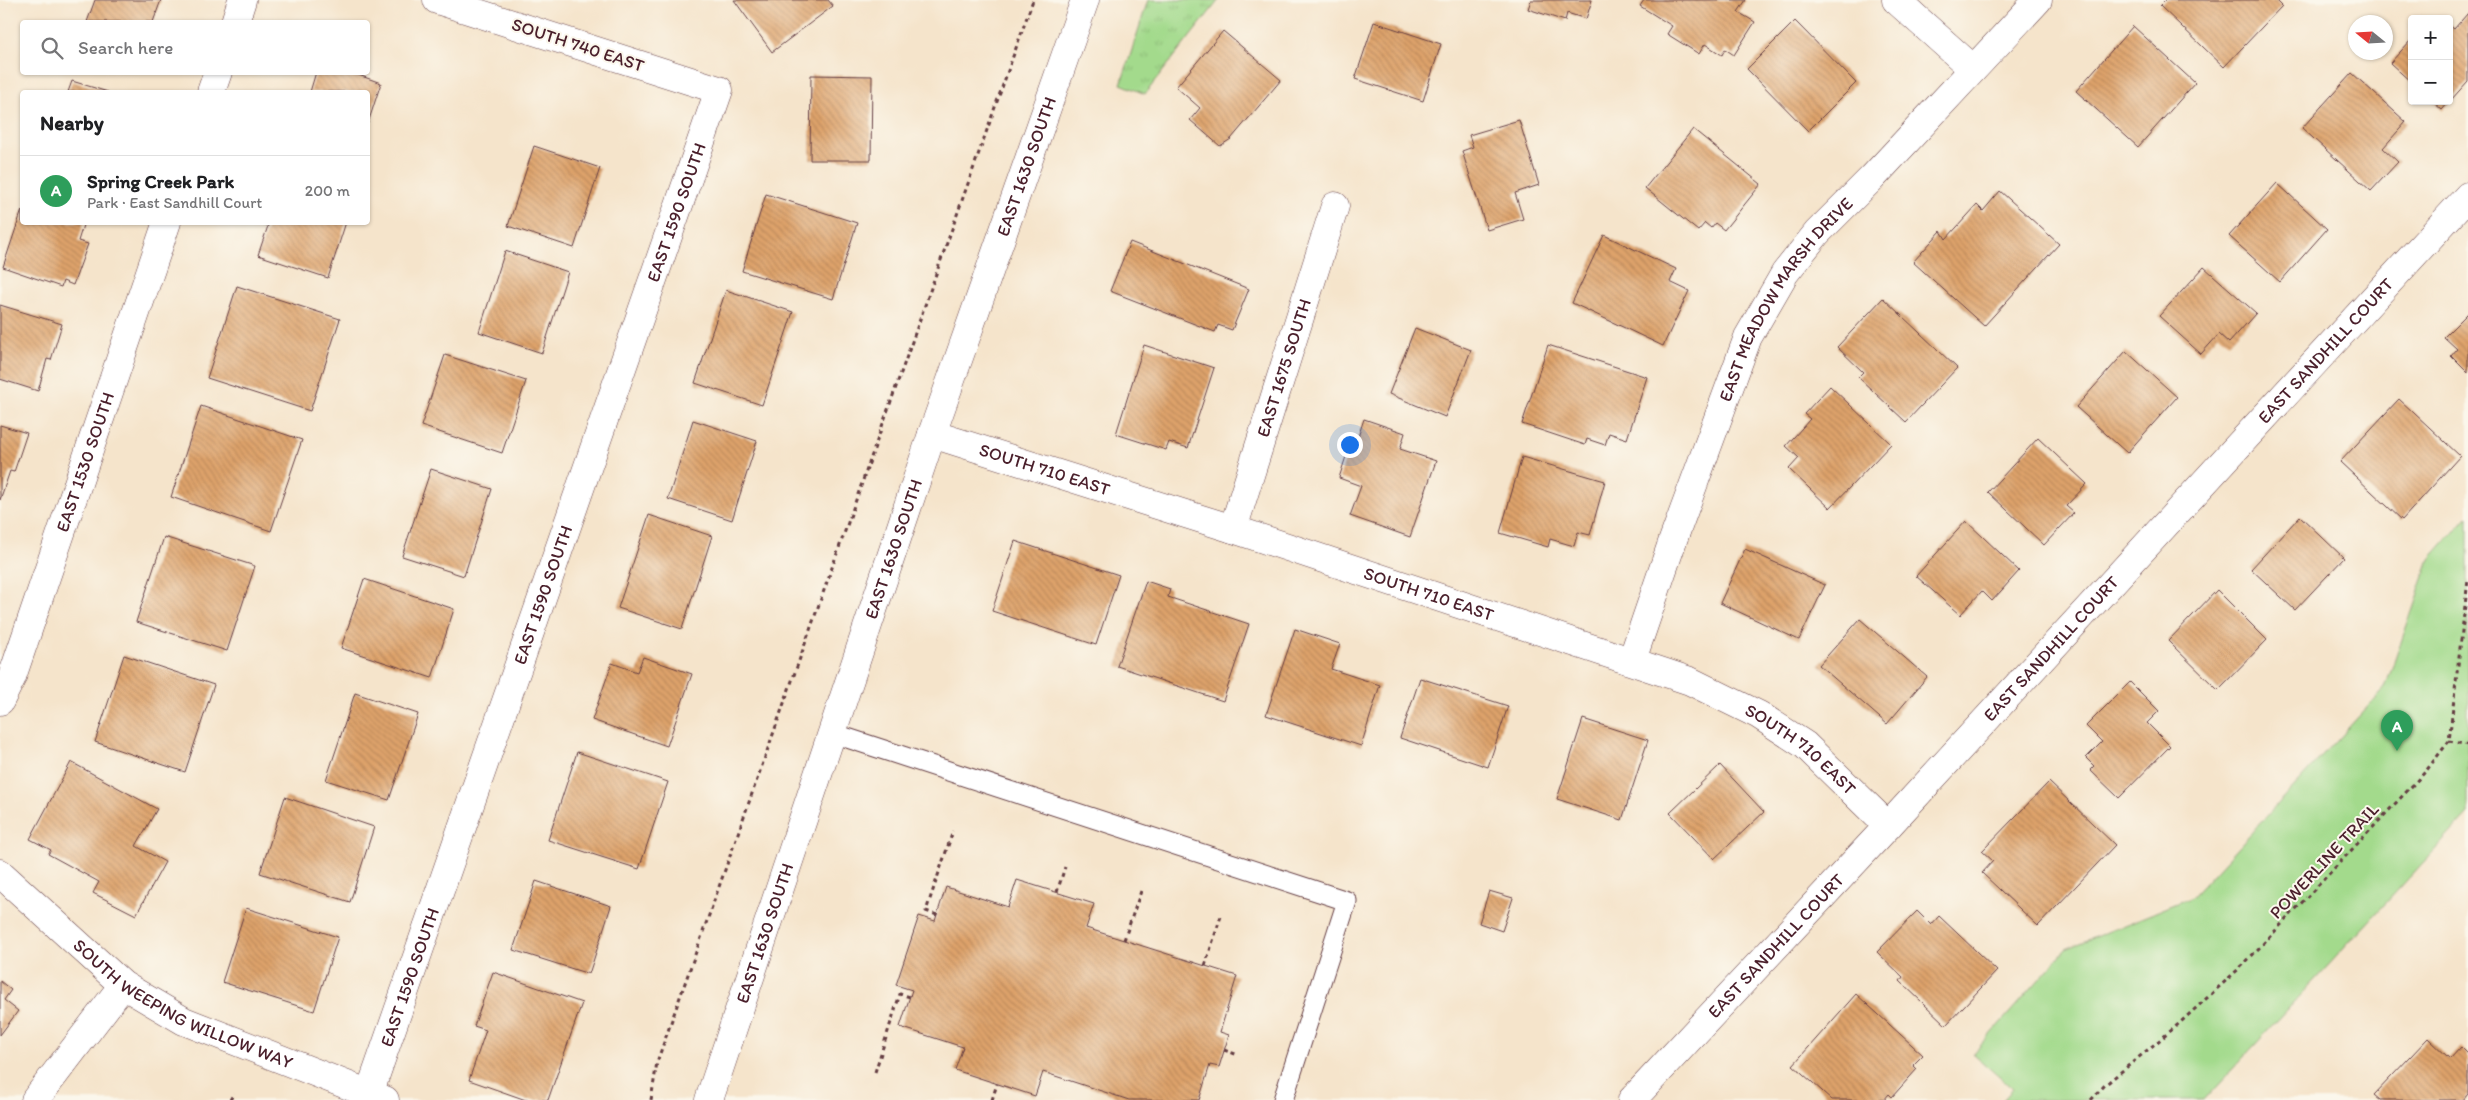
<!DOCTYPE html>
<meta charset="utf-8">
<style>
body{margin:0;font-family:Itim,sans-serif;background:#f2f2f2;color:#202124}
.controls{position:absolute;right:15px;top:15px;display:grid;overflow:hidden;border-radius:5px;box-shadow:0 1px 4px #0004}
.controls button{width:45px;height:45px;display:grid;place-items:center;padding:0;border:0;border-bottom:1px solid #e0e0e0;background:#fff;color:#202124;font:25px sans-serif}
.compass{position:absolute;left:2348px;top:15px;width:45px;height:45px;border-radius:50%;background:#fff;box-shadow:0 1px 4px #0004;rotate:288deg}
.you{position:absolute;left:1349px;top:444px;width:18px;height:18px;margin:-12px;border:4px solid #fff;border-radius:50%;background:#1a73e8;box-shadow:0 0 0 8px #1a73e833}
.badge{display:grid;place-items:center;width:32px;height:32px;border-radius:50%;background:#1a73e8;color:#fff;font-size:16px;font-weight:700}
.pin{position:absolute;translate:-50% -41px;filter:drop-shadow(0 1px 2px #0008)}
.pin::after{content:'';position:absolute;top:26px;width:18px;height:15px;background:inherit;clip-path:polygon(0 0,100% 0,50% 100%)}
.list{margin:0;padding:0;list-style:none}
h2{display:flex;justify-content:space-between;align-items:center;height:65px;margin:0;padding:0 20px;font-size:21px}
h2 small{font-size:16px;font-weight:400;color:#757577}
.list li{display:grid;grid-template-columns:32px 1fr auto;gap:15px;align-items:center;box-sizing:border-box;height:70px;padding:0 20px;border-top:1px solid #e0e0e0}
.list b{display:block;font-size:19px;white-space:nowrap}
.list p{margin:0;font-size:16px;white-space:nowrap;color:#757577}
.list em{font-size:16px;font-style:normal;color:#757577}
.icon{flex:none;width:28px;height:28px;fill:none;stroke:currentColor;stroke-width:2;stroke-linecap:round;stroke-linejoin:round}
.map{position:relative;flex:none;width:2468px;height:1100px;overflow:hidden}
.search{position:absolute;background:#fff;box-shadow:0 1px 4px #0004;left:20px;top:20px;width:350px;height:55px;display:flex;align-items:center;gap:12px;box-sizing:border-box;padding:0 18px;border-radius:5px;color:#757577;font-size:19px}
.panel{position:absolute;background:#fff;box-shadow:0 1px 4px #0004;left:20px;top:90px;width:350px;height:135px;border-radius:5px}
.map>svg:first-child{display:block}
</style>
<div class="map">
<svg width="2468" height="1100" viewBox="0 0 2468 1100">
<defs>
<pattern id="grass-tufts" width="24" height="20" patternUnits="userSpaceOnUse" patternTransform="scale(1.25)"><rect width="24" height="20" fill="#a3da8c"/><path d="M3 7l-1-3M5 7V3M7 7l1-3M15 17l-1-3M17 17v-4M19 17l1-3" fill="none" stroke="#8ebb79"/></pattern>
<pattern id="building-back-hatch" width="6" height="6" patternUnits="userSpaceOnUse" patternTransform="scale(1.25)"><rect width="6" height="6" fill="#dea36b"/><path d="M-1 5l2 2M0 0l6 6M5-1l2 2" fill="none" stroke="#b68458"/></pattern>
</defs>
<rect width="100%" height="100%" fill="#fbf7ec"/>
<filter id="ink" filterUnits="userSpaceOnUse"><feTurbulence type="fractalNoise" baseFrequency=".02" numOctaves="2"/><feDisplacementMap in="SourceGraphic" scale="10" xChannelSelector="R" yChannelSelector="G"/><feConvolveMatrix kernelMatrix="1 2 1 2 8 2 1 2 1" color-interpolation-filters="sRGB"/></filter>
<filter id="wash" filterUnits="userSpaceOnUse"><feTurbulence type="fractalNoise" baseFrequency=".0096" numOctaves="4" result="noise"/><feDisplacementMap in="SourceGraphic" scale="20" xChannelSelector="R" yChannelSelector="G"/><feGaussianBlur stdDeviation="1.12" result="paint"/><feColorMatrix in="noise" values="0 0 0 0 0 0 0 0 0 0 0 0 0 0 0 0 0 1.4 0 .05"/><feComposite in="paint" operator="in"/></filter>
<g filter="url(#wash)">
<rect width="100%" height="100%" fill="#f5e4cb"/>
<polygon fill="url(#grass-tufts)" stroke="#767c5c" points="1148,0 1219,0 1145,94 1121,84"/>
<polygon fill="#a3da8c" stroke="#767c5c" points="2468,516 2468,814 2204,1100 2003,1100 2013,1089 1973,1054 2066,949 2192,897 2385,688 2430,559"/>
<g id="blocks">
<g fill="url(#building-back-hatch)">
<polygon points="95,0 161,0 153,22 87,22"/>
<polygon points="734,0 828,0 833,6 772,52"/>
<polygon points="1531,0 1592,0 1586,19 1567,13 1565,21 1528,9"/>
<polygon points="1644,0 1746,0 1738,12 1755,22 1734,55 1725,49 1722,55 1705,44 1699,54 1667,34 1672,26 1640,6"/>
<polygon points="2166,0 2276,0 2282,6 2224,67 2160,6"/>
<polygon points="2468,13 2468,81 2442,110 2432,101 2449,101 2449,25 2454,29"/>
<polygon points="1795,21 1856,83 1808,131 1747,69"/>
<polygon points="1374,22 1441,44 1423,101 1355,79"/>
<polygon points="2133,26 2195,83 2138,147 2076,91"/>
<polygon points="1223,31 1281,80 1231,139 1220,146 1190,120 1200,108 1176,87"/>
<polygon points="2412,39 2412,83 2390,63"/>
<polygon points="316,72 350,72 381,83 368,123 368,92 310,92"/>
<polygon points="2352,73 2406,122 2383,148 2398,162 2371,191 2302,128"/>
<polygon points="811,75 872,76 871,160 810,160"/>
<polygon points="72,81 108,92 68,92"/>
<polygon points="1519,120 1539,185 1515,193 1523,219 1487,230 1462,151 1473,147 1469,135"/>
<polygon points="1693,129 1761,184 1724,230 1715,223 1711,228 1705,223 1698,231 1645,188"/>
<polygon points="534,146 600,168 574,248 508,226"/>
<polygon points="2277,183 2327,229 2280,282 2229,236"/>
<polygon points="2000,191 2059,244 1984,326 1913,262 1941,231 1946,239 1977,205 1983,211"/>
<polygon points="766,194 857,223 833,299 742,271"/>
<polygon points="22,210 22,222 84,222 78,241 88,244 73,285 63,281 61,287 3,267"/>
<polygon points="346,222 328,278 258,255 268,226 258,222"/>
<polygon points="1604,235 1676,269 1670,282 1689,291 1663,346 1572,303"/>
<polygon points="1130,242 1249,289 1232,330 1218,325 1215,332 1110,291"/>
<polygon points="505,251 568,272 542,353 479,332"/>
<polygon points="2204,267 2256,313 2229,343 2219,334 2201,354 2159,316"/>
<polygon points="237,286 340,319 310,411 207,378"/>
<polygon points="726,290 793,312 762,405 695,383"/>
<polygon points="1883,298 1957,368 1906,422 1858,377 1863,372 1837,347"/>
<polygon points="0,305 62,324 51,360 47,359 38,391 0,379"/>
<polygon points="2468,313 2468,373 2451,356 2457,349 2444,337"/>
<polygon points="1415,328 1471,350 1445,417 1389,394"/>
<polygon points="1144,345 1214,368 1188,448 1169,442 1166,450 1116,434"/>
<polygon points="1548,345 1647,377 1627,439 1609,433 1605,445 1587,439 1585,445 1522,424"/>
<polygon points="2126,351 2177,397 2127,453 2076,407"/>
<polygon points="445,355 526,381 502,453 421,426"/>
<polygon points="1830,386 1891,444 1830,508 1789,469 1799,458 1786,446 1810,419 1804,414"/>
<polygon points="2399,399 2460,456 2402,520 2340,462"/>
<polygon points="201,406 302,440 271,531 171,497"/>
<polygon points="1364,419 1405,433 1400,449 1436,461 1410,537 1350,516 1361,486 1339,478 1352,438 1357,440"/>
<polygon points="693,420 757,441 732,520 668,499"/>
<polygon points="0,425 27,433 14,472 10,471 0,500"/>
<polygon points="2038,438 2087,484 2066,506 2074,513 2044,545 1988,492"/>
<polygon points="1522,457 1605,481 1590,535 1578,532 1574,546 1550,539 1548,547 1500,533"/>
<polygon points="431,469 492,489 464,576 402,556"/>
<polygon points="649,515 712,536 682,629 618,608"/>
<polygon points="2300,516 2344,558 2295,610 2251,569"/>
<polygon points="1966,521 2019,571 1992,601 1982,591 1960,615 1916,576"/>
<polygon points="164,537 255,566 227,651 136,622"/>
<polygon points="1015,541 1119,575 1096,645 992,611"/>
<polygon points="1745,549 1825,585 1799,640 1720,603"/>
<polygon points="364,579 454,609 432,678 341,648"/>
<polygon points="1146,581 1170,589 1168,597 1249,624 1223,701 1117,666"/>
<polygon points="2217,590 2267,640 2218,690 2168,641"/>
<polygon points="1860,619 1927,677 1887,724 1819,665"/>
<polygon points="1295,629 1340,644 1331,669 1380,685 1361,746 1266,715"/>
<polygon points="124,655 214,685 185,772 95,742"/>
<polygon points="643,657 692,674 667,746 592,720 612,663 637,672"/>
<polygon points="1420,678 1508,706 1488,767 1400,738"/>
<polygon points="2130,682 2159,711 2147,723 2170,746 2119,798 2090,770 2094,766 2086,758 2102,742 2086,726"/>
<polygon points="355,693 418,714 389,800 326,780"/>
<polygon points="1583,719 1648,740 1622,820 1557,799"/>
<polygon points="577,752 668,782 639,869 548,840"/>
<polygon points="71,762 157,809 136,846 165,862 136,915 93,893 99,882 48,854 51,850 30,839"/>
<polygon points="1720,765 1764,812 1714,859 1670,813"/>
<polygon points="2049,782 2115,845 2038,926 1982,873 1993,861 1982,851"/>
<polygon points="285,797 374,827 350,902 260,873"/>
<polygon points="1017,880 1094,904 1086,928 1237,976 1220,1032 1229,1035 1219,1067 1210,1065 1199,1100 1129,1100 1043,1072 1035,1096 955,1070 963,1047 900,1027 912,990 896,985 919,916 935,921 946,887 1008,907"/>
<polygon points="536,881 611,906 589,974 513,950"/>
<polygon points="1489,891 1513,898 1502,931 1479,923"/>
<polygon points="246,908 338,937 314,1011 222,982"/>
<polygon points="1917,911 1931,925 1939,916 1997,971 1946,1025 1900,981 1903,977 1877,952"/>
<polygon points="493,972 582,1003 548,1100 526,1100 469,1080 486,1030 474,1026"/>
<polygon points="0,981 11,990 4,1000 18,1011 0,1035"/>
<polygon points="1856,994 1923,1055 1913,1065 1917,1069 1892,1097 1889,1094 1884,1100 1832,1100 1793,1065"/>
<polygon points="2428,1038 2450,1059 2461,1047 2468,1054 2468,1094 2463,1100 2380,1100 2374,1095"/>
</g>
</g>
</g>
<g filter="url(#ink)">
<use href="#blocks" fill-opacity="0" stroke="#643d43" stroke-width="1"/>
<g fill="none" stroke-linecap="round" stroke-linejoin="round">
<g stroke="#643d43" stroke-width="21">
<polyline id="service" points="832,733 1347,901 1283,1100"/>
</g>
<g stroke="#643d43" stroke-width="29">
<g id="minor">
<polyline points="1896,0 1973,69"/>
<polyline points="235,22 242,0"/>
<polyline points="211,92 218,72"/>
<path id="s1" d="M932 434 1233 529 1690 681 1759 715 1805 745 1888 826"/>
<path id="s2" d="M1233 529 1335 206"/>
<path id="s3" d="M1632 660 1673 540 1748 337 1785 273 1817 233 1873 177 2038 0"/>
<path id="s4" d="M0 701 12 677 167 222"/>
<path id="s5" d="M0 873 123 985 184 1021 385 1100"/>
<polyline points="35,1100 123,985"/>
<path id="s6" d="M367 1100 719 90 437 0"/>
<path id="s7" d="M1632 1100 1888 826 2468 196"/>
</g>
</g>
<g stroke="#643d43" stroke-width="29">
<g id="tertiary">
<path id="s8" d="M709 1100 932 434 1085 0"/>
</g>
</g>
<g stroke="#643d43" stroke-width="3" stroke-dasharray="4 4" stroke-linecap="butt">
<polyline points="2449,741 2468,745"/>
<polyline points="1057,892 1065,867"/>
<polyline points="937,915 926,911 953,831"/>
<polyline points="1124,940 1141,891"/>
<polyline points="1205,966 1221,916"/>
<polyline points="1224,1050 1238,1055"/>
<polyline points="875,1072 900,994 910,997"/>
<polyline points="230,1100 234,1093"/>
<polyline points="651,1100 657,1062 1033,0"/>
<polyline points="992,1100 997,1084"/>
<polyline points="2091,1100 2105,1085 2173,1029 2243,965 2426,771 2449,741 2468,580"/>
</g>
<use href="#service" stroke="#fff" stroke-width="19"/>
<use href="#minor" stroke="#fff" stroke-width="28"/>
<use href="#tertiary" stroke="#fff" stroke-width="28"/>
</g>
</g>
<g text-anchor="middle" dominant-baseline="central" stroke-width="4" stroke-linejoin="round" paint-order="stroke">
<g font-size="18" fill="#4a1f2b" stroke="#fbf7ec">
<text transform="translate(578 45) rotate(18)">SOUTH 740 EAST</text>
<text stroke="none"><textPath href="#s8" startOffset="986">EAST 1630 SOUTH</textPath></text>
<text stroke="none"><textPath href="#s6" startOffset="940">EAST 1590 SOUTH</textPath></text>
<text stroke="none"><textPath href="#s3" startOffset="395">EAST MEADOW MARSH DRIVE</textPath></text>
<text stroke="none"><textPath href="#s7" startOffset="1021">EAST SANDHILL COURT</textPath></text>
<text stroke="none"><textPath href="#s2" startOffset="169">EAST 1675 SOUTH</textPath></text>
<text stroke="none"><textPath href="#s4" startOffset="254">EAST 1530 SOUTH</textPath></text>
<text stroke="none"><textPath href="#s1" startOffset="118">SOUTH 710 EAST</textPath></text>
<text stroke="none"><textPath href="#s8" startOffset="581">EAST 1630 SOUTH</textPath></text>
<text stroke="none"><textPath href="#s1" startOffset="522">SOUTH 710 EAST</textPath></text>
<text stroke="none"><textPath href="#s6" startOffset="535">EAST 1590 SOUTH</textPath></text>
<text stroke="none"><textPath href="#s7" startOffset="616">EAST SANDHILL COURT</textPath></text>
<text stroke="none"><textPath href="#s1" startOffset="928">SOUTH 710 EAST</textPath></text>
<text transform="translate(2324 861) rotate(-47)">POWERLINE TRAIL</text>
<text stroke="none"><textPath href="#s8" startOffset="176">EAST 1630 SOUTH</textPath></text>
<text stroke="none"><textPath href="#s7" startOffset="211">EAST SANDHILL COURT</textPath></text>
<text stroke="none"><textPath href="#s6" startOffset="130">EAST 1590 SOUTH</textPath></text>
<text stroke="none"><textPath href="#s5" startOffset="228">SOUTH WEEPING WILLOW WAY</textPath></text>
</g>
</g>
</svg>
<div class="controls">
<button>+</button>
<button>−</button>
</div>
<svg class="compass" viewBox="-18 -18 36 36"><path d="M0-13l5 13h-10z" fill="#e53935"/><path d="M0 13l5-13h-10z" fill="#757577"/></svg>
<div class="you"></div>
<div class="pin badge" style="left:2397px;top:751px;background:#2e9e5b">A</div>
<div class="search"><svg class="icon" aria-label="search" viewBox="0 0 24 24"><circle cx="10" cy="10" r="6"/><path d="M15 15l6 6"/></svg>Search here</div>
<section class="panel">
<h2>Nearby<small></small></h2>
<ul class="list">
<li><span class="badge" style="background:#2e9e5b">A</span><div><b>Spring Creek Park</b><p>Park · East Sandhill Court</p></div><em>200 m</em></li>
</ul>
</section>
</div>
